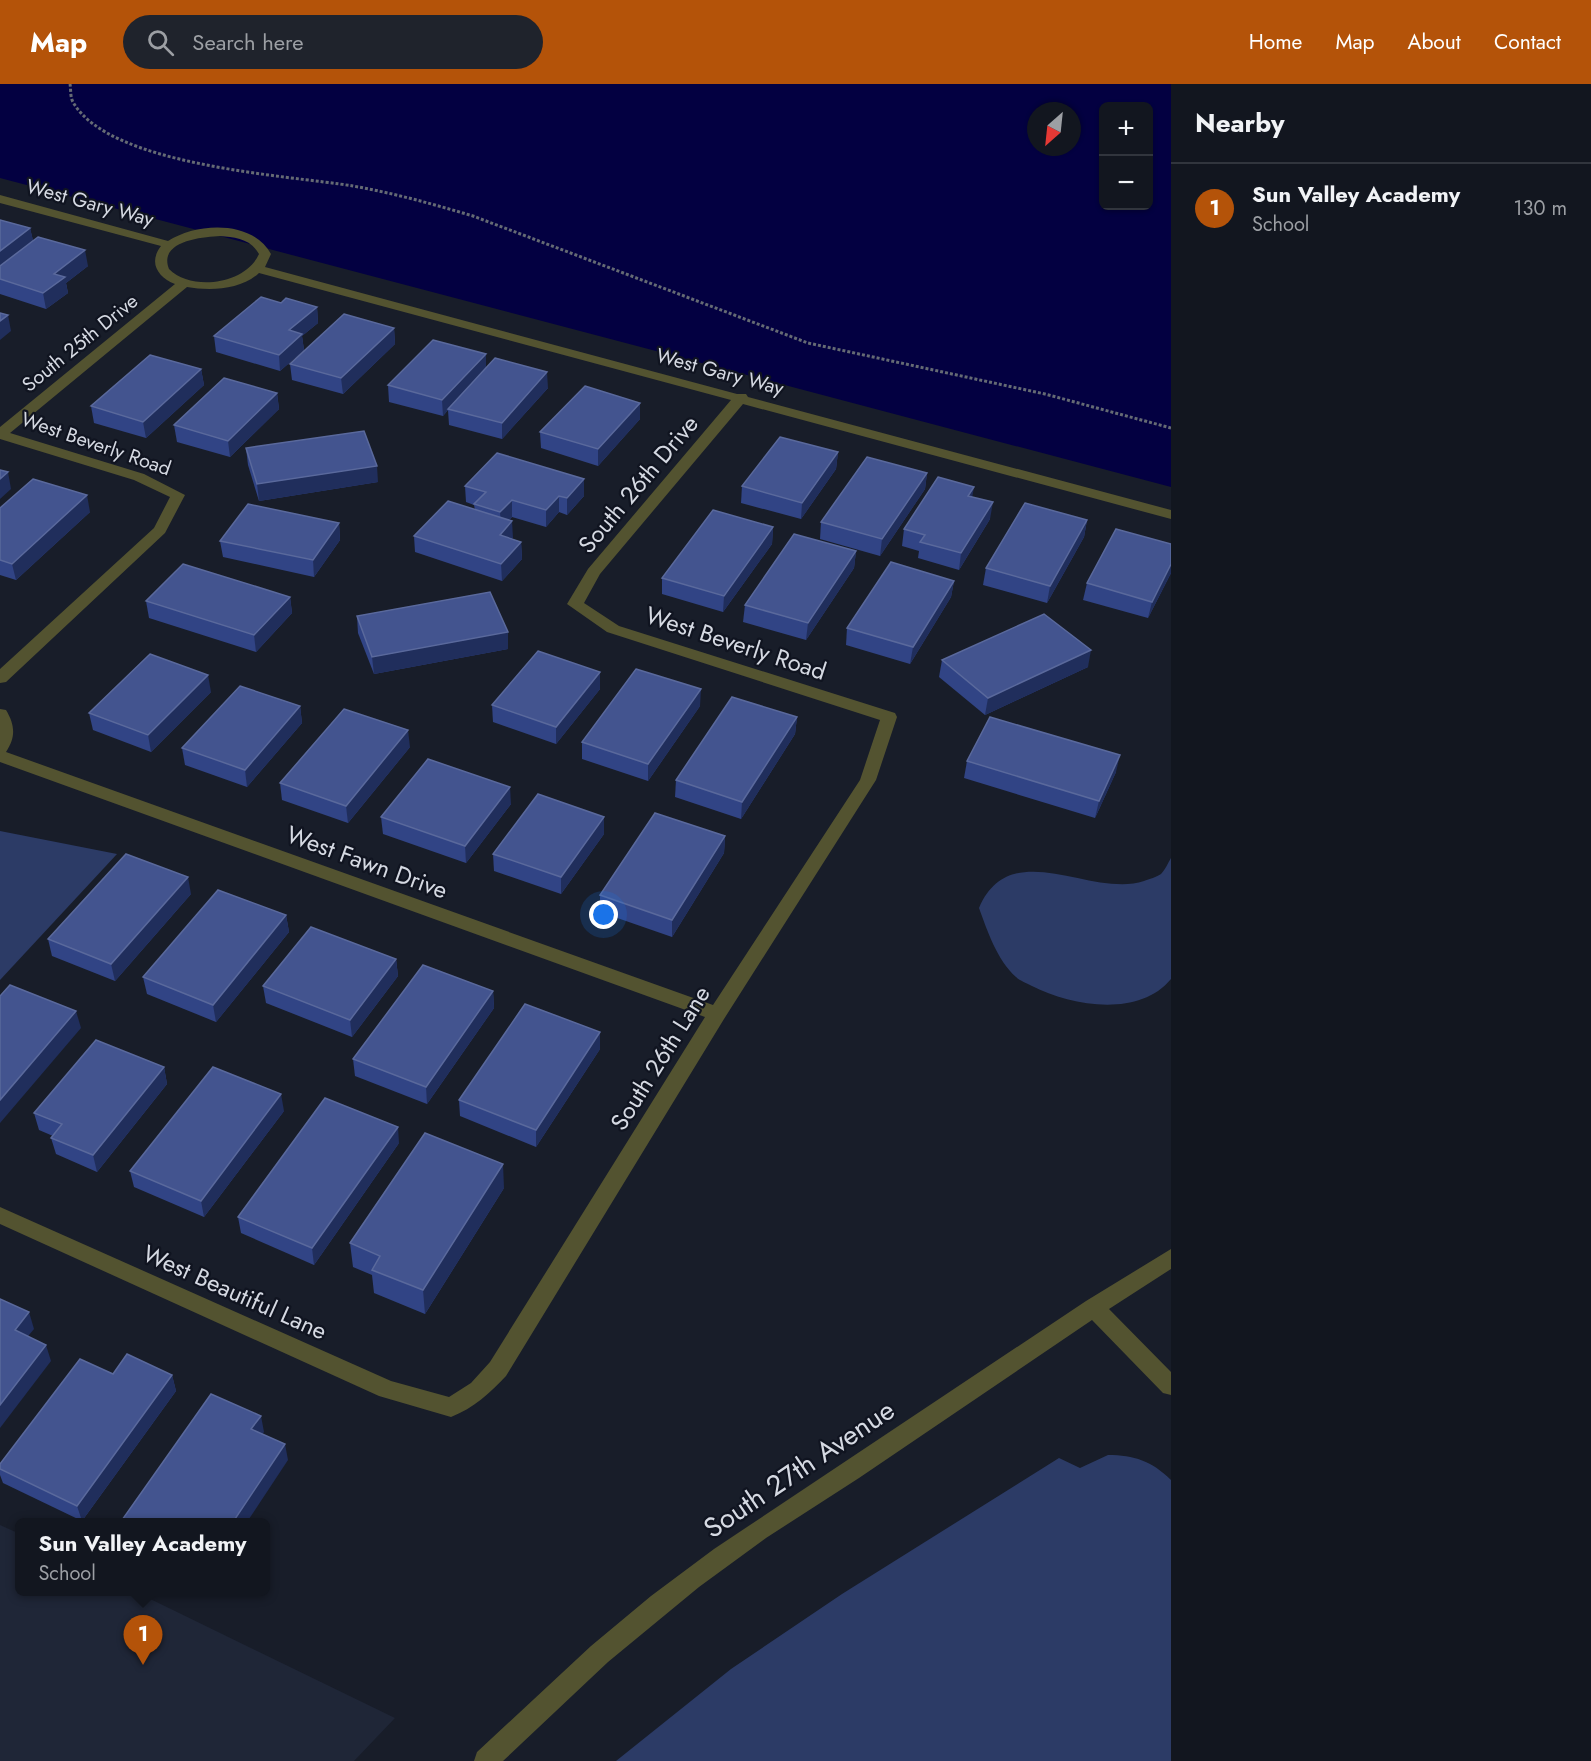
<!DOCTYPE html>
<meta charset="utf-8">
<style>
body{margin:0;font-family:Jost,sans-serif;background:#1f232c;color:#f1f3f6}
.controls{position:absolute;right:18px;top:18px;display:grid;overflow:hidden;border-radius:9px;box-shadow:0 2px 4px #0004}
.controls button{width:54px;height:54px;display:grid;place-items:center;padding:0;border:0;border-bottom:2px solid #31353d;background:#12161f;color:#f1f3f6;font:30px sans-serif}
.compass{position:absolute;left:1027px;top:18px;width:54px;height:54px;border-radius:50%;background:#12161f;box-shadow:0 2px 4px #0004;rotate:207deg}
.you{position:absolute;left:604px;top:831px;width:21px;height:21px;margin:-15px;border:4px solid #fff;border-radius:50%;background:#1a73e8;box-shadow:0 0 0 9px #1a73e833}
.badge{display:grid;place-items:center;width:39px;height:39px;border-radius:50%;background:#b45309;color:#fff;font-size:20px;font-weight:700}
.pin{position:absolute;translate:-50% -50px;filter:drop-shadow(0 2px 3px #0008)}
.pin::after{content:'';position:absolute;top:32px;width:21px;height:18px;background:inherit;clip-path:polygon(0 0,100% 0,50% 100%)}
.popup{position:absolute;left:15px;top:1434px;width:255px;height:78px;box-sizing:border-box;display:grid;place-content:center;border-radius:9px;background:#12161f;filter:drop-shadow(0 2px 4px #0005);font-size:20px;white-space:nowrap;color:#9c9fa4}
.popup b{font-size:22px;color:#f1f3f6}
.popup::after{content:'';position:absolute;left:50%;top:100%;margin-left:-12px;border:12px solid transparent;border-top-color:#12161f}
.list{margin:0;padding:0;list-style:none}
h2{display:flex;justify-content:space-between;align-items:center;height:78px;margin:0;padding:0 24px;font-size:26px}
h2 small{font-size:20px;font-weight:400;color:#9c9fa4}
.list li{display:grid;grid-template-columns:39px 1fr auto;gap:18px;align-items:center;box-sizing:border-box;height:90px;padding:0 24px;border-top:2px solid #31353d}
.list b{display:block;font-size:22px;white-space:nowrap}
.list p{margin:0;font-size:20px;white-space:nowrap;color:#9c9fa4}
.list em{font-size:20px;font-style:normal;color:#9c9fa4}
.icon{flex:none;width:33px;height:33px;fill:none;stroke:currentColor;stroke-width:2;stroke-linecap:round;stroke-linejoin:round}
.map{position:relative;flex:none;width:1171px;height:1677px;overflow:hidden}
header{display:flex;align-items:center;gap:36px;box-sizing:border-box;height:84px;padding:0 30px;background:#b45309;color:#fff}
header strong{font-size:28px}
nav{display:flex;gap:33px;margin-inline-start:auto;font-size:21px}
.search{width:420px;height:54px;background:#1f232c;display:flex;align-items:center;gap:15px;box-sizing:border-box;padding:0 21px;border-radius:33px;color:#9c9fa4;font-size:22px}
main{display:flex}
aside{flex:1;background:#12161f}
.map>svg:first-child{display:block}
</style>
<header>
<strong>Map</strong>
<div class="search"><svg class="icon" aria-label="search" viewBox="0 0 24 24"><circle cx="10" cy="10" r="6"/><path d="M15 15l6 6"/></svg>Search here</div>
<nav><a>Home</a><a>Map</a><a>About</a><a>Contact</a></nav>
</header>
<main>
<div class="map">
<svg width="1171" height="1677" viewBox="0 0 1171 1677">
<rect width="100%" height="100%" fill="#181d29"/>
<polygon fill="#1f2637" points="0,1441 20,1450 20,1508 136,1508 395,1634 354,1677 0,1677"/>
<g fill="#2c3b66">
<polygon points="0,747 117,770 0,896"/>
<path d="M1171 774V895C1139 934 1071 922 1032 902 1027 899 1020 897 1016 893 997 876 987 846 979 824 1011 750 1092 815 1144 797 1149 795 1157 793 1161 790 1165 786 1168 779 1171 774Z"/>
<path d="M1108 1371C1134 1371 1152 1377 1171 1396V1677H616L731 1585 842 1510 1059 1374 1080 1384Z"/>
</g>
<path fill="#030041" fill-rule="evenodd" d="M0 0H1171V403L0 94ZM1104 22H1148V122H1104ZM1036 27H1072V63H1036Z"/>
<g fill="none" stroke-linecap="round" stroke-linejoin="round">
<path stroke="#656a74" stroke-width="3" stroke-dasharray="3 2" stroke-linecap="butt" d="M70 0C71 5 70 13 73 18 109 82 285 91 353 102 393 109 433 120 473 132L808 259 1045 310 1171 344"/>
<g fill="#535330" fill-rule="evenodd">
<path d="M0 111 168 157C197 138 253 136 271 170L265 183 737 310H746L748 313 1171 426V435L743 320 600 490 584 519 619 542 895 629 897 633 876 696 724 935 506 1292C490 1309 474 1324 451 1333L379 1312 0 1140V1123L391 1297 449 1313 471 1299 490 1278 705 933 0 678V625L6 626C15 641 16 653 6 668L713 921 860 696 880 636 607 548 567 520 588 485 731 316 259 189C241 206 210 207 187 203L10 349 144 390 185 411 165 449 6 598 0 599V585L154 444 170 413 134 396 0 355V343L175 200C158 193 148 179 161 162L0 119ZM220 152C235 153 251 155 259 170 246 200 192 208 169 185 158 157 202 153 220 152Z"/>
<polygon points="1171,1165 1171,1185 1109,1225 1171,1288 1171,1311 1163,1309 1092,1236 859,1394 766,1454 699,1503 608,1578 503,1677 474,1677 477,1668 591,1562 651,1512 714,1465 1086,1217"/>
</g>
</g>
<g fill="#314485">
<polygon points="0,136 30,144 33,157 88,182 66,199 68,209 46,225 0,210"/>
<polygon points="281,219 317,223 318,239 302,252 304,266 280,287 216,268 214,252"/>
<polygon points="394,244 395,260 343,310 292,296 290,280"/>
<polygon points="486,284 548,304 502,355 449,341 448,326 443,332 389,318 388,301"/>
<polygon points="201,285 204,301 146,354 94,339 91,322"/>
<polygon points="277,309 279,325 230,373 177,358 174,341"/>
<polygon points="640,335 598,382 541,364 540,348"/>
<polygon points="246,364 378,398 259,417 248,381"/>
<polygon points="838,368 836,385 801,435 741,419 742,402"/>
<polygon points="927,389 925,405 880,472 820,455 821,438"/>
<polygon points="465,402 584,412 567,431 559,428 546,443 512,433 509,436 512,455 521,458 522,475 502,497 415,468 414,452 475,426 474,421 466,418"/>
<polygon points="972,413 990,435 959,486 918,474 919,467 902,462 904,445"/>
<polygon points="0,424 90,428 16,496 0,491"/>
<polygon points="1087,436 1084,453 1047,519 983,501 986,484"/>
<polygon points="339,439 340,456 314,493 223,473 220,457"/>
<polygon points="773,443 772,460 723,528 662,510 662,494"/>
<polygon points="1171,460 1171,489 1148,534 1083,516 1087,499"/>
<polygon points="856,467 854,484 806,556 743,538 745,521"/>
<polygon points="954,497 951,513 910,580 846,561 847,544"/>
<polygon points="290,513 292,529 256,568 149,534 146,517"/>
<polygon points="357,532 508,565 374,590 358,549"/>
<polygon points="942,576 1088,583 985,631 939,593"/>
<polygon points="600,588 600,605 556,660 493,638 492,621"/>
<polygon points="211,608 151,668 93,646 89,629"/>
<polygon points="300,622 302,639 247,703 185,681 182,664"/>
<polygon points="700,622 648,697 582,675 582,658"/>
<polygon points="797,633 795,650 741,735 675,713 676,696"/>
<polygon points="410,663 348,739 282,716 280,699"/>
<polygon points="967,677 1116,688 1095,734 964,694"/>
<polygon points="511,720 466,779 383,750 381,733"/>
<polygon points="604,750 561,810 494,787 493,770"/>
<polygon points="725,752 724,769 672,853 600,828 600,811"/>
<polygon points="191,810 115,897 52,872 48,855"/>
<polygon points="286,831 289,848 216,938 147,910 143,893"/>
<polygon points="396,875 398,892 352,953 266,919 263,902"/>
<polygon points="493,907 494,924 427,1020 355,992 353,975"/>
<polygon points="600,965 536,1063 460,1032 459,1016"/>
<polygon points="164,983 167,1000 97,1088 56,1070 51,1054 53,1052 39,1046 34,1029"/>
<polygon points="284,1027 204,1133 134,1103 130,1087"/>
<polygon points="399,1059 314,1181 241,1149 238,1133"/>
<polygon points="504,1104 425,1230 374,1209 372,1191 353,1183 350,1159"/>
<polygon points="113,1290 172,1291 176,1307 82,1437 3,1399 0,1391 0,1380"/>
</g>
<g fill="#202e5c">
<polygon points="30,144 34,160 0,185 0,167"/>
<polygon points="85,166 88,182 66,199 68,209 46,225 43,209 54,190"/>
<polygon points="317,223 318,239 302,252 304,266 280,287 279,271 289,246"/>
<polygon points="8,231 11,247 0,256 0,237"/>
<polygon points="394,244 395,260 343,310 341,294"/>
<polygon points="486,270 486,286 448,325 448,326 443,332 442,316"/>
<polygon points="201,285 204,301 146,354 143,338"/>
<polygon points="547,288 548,304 502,355 502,339"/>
<polygon points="277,309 279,325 230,373 228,357"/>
<polygon points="640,319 640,335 598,382 598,365"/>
<polygon points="838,368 836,385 801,435 802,419"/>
<polygon points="377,382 378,398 259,417 257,400"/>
<polygon points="8,388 11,405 0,415 0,395"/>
<polygon points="927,389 925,405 880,472 882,455"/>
<polygon points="584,395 584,412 567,431 567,414"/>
<polygon points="974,403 971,420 968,412"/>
<polygon points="87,411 90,428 16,496 12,480"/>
<polygon points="559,412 559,428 546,443 546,426"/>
<polygon points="512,416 512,433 501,445 500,428"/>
<polygon points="993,418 990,435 959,486 961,469"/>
<polygon points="1087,436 1084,453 1047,519 1050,502"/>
<polygon points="512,437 513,454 500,467 500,451"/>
<polygon points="339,439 340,456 314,493 313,476"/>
<polygon points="773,443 772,460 723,528 724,512"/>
<polygon points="521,458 522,475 502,497 501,480"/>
<polygon points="856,467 854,484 806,556 808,539"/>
<polygon points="1171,480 1171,489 1148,534 1152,518"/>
<polygon points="954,497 951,513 910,580 913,563"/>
<polygon points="290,513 292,529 256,568 254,551"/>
<polygon points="508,548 508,565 374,590 372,573"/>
<polygon points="1091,566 1088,583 985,631 988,614"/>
<polygon points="600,588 600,605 556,660 556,643"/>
<polygon points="208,591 211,608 151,668 148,651"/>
<polygon points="701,605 700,622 648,697 648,680"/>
<polygon points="300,622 302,639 247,703 245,686"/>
<polygon points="797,633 795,650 741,735 742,718"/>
<polygon points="408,646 410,663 348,739 346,722"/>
<polygon points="1120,671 1116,688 1095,734 1099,717"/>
<polygon points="510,703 511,720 466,779 465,762"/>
<polygon points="604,733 604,750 561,810 561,793"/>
<polygon points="725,752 724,769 672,853 672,836"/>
<polygon points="188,793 191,810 115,897 111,880"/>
<polygon points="286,831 289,848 216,938 213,921"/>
<polygon points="396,875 398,892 352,953 350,936"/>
<polygon points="493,907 494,924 427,1020 426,1003"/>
<polygon points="76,927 81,944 0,1039 0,1016"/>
<polygon points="600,948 600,965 536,1063 536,1046"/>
<polygon points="164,983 167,1000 97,1088 93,1071"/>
<polygon points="281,1010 284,1027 204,1133 201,1117"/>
<polygon points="398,1043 399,1059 314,1181 312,1164"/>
<polygon points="503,1080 504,1104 425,1230 423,1206"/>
<polygon points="29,1228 34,1245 20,1262 15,1246"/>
<polygon points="46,1261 51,1277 0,1344 0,1321"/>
<polygon points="172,1291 176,1307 82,1437 77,1422"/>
<polygon points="261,1332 264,1348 255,1361 251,1345"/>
<polygon points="285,1360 288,1376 247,1438 233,1438"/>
</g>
<g fill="#43548f" stroke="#5a699c" stroke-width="1.5">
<polygon points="0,136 30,144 0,167"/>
<polygon points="38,153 85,166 54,190 65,193 43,209 0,195 0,182"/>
<polygon points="261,213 281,219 286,214 317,223 289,246 302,250 279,271 214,252"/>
<polygon points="0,229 8,231 0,237"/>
<polygon points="344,230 394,244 341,294 290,280"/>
<polygon points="433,256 486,270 442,316 388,301"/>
<polygon points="150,271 201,285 143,338 91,322"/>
<polygon points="495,274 547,288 502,339 448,325"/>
<polygon points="224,294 277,309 228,357 174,341"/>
<polygon points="585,302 640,319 598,365 540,348"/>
<polygon points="364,347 377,382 257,400 246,364"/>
<polygon points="780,353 838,368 802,419 742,402"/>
<polygon points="497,369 584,395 567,414 559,412 546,426 512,416 500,428 474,420 486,408 465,402"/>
<polygon points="867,373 927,389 882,455 821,438"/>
<polygon points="0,386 8,388 0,395"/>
<polygon points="938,393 974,403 968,412 993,418 961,469 920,458 925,451 904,445"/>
<polygon points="33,395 87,411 12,480 0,476 0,424"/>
<polygon points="448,417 512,437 500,451 521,458 501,480 414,452"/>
<polygon points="1025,419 1087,436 1050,502 986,484"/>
<polygon points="248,420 339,439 313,476 220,457"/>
<polygon points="713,426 773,443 724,512 662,494"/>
<polygon points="1116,445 1171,460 1171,480 1152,518 1087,499"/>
<polygon points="794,450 856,467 808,539 745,521"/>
<polygon points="891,478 954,497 913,563 847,544"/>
<polygon points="183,480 290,513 254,551 146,517"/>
<polygon points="490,508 508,548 372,573 357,532"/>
<polygon points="1044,530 1091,566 988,614 942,576"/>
<polygon points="538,567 600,588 556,643 492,621"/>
<polygon points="150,570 208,591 148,651 89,629"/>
<polygon points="636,585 701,605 648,680 582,658"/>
<polygon points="240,602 300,622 245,686 182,664"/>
<polygon points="732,613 797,633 742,718 676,696"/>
<polygon points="344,625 408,646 346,722 280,699"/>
<polygon points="990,633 1120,671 1099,717 967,677"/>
<polygon points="428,675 510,703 465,762 381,733"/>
<polygon points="538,710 604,733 561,793 493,770"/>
<polygon points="655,729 725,752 672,836 600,811"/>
<polygon points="126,770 188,793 111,880 48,855"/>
<polygon points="218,806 286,831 213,921 143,893"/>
<polygon points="311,843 396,875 350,936 263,902"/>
<polygon points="423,881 493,907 426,1003 353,975"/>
<polygon points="10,901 76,927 0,1016 0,912"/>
<polygon points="525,920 600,948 536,1046 459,1016"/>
<polygon points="96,956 164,983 93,1071 51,1054 62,1040 34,1029"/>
<polygon points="213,983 281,1010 201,1117 130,1087"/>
<polygon points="325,1014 398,1043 312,1164 238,1133"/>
<polygon points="425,1049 503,1080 423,1206 372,1186 380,1172 350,1159"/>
<polygon points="0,1215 29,1228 15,1246 46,1261 0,1321"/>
<polygon points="127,1270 172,1291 77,1422 0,1385 0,1380 80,1275 113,1290"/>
<polygon points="211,1310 261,1332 251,1345 285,1360 233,1438 129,1438 122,1436"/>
</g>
<g text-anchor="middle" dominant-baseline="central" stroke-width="4.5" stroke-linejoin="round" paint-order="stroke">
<g font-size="20" fill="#d5d9e2" stroke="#101420">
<text transform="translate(90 119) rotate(15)">West Gary Way</text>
<text transform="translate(80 259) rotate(-39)">South 25th Drive</text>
<text transform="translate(720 288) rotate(15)">West Gary Way</text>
<text transform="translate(96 360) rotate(19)">West Beverly Road</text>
</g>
<g font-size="24" fill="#d5d9e2" stroke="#101420">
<text transform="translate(638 400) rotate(-50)">South 26th Drive</text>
<text transform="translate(736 559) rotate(18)">West Beverly Road</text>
<text transform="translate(367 778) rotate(20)">West Fawn Drive</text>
<text transform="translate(660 974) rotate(-58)">South 26th Lane</text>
<text transform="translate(235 1208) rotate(24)">West Beautiful Lane</text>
</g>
<g font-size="28" fill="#d5d9e2" stroke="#101420">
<text transform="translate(799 1385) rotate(-34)">South 27th Avenue</text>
</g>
</g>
</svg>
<div class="controls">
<button>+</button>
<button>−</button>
</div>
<svg class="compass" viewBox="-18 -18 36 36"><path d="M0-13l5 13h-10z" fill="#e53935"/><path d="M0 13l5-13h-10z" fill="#9c9fa4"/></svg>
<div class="you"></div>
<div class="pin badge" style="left:143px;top:1581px">1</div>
<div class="popup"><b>Sun Valley Academy</b>School</div>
</div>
<aside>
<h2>Nearby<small></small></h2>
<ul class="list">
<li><span class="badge">1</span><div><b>Sun Valley Academy</b><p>School</p></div><em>130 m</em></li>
</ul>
</aside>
</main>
